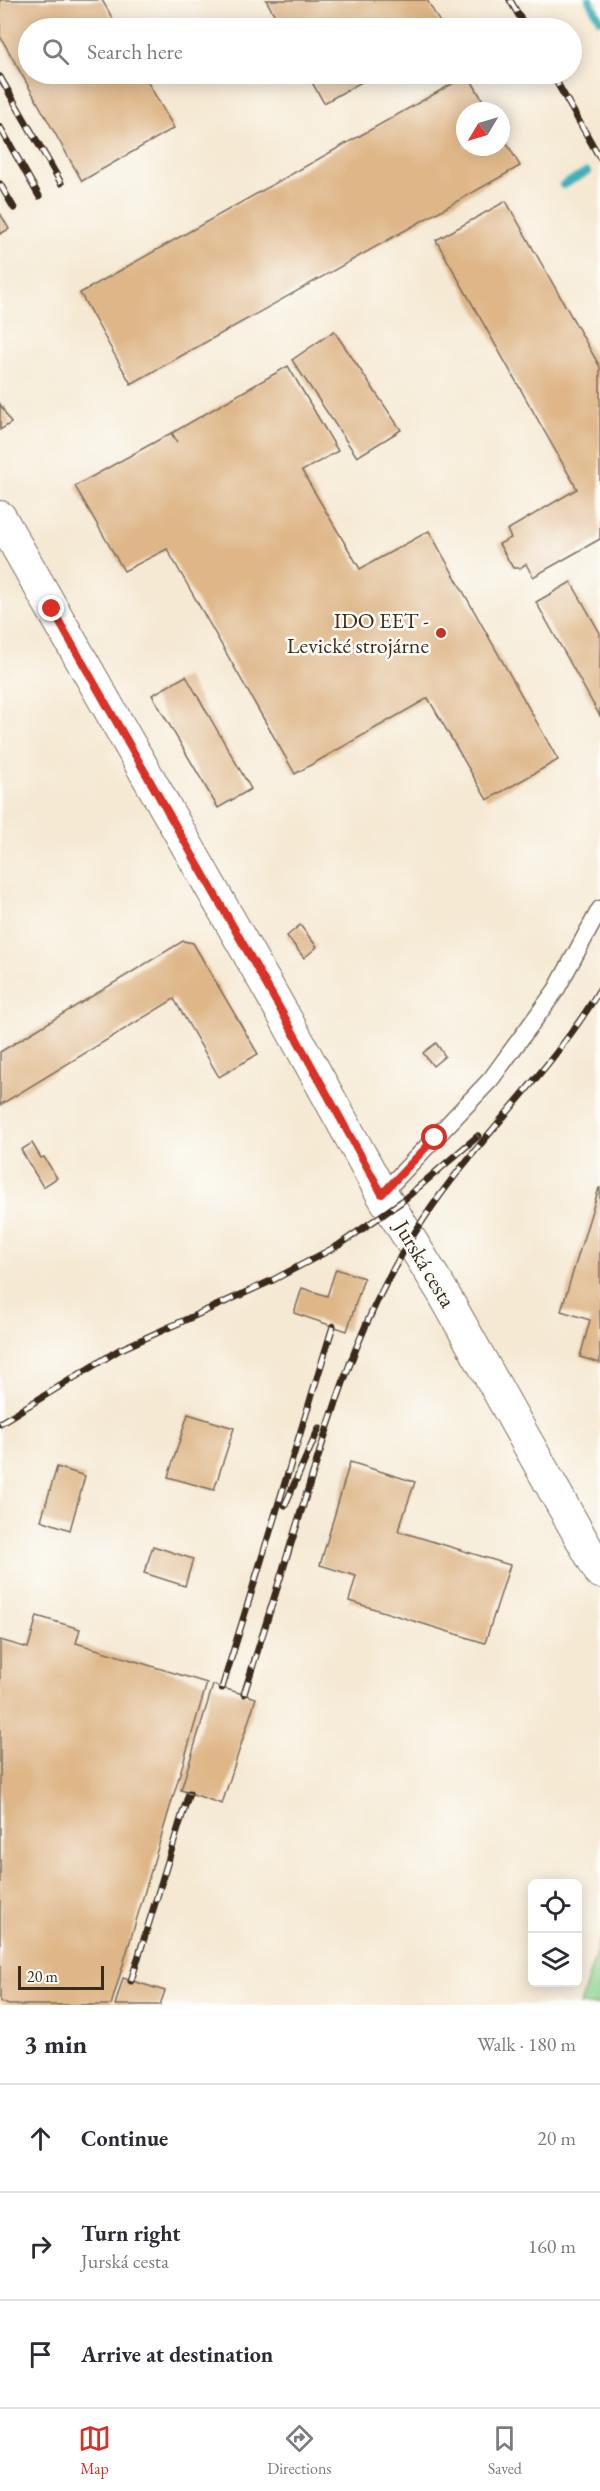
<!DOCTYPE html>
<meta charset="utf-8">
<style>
body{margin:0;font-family:"EB Garamond",serif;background:#f7f7f7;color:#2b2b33}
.controls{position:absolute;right:18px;bottom:18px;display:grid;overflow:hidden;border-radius:9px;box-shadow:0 3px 15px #0003}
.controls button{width:54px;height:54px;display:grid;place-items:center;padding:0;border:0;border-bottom:2px solid #e1e1e2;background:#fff;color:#2b2b33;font:30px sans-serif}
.compass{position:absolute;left:456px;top:102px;width:54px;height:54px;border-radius:50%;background:#fff;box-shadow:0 3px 15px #0003;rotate:232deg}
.scale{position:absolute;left:18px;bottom:15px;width:86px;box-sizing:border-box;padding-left:6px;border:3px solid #3b2a1e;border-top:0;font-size:16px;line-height:21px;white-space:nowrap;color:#3b2a1e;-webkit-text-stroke:4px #fdfcf7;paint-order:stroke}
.stop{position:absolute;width:18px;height:18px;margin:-14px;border:4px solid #d93025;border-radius:50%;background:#fff}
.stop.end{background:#d93025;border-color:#fff;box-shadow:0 2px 6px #0008}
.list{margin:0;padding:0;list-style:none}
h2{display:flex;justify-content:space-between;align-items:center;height:78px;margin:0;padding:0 24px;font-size:26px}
h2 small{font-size:20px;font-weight:400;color:#7c7c81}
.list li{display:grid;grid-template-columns:39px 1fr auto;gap:18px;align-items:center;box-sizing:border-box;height:108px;padding:0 24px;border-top:2px solid #e1e1e2}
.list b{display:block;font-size:22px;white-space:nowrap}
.list p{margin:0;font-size:20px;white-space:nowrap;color:#7c7c81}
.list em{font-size:20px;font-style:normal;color:#7c7c81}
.icon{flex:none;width:33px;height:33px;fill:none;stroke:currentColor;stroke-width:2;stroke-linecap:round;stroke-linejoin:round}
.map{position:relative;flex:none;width:600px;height:2005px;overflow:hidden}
.search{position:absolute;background:#fff;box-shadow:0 3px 15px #0003;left:18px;right:18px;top:18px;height:66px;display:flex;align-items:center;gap:15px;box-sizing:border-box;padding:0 21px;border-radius:33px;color:#7c7c81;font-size:22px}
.sheet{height:402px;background:#fff}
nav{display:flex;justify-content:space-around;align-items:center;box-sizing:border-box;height:84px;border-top:2px solid #e1e1e2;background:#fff;font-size:16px;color:#7c7c81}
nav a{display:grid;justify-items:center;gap:3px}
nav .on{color:#d93025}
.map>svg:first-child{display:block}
</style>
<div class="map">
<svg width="600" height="2005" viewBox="0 0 600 2005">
<rect width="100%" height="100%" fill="#fdfcf7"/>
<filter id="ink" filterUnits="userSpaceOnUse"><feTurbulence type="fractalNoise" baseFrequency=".0167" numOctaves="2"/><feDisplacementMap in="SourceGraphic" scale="12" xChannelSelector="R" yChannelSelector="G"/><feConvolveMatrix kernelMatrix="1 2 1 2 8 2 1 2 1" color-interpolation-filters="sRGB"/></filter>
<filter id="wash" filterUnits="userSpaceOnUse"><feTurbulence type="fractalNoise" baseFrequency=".008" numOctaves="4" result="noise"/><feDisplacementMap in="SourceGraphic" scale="24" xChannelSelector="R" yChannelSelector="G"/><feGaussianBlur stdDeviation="1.35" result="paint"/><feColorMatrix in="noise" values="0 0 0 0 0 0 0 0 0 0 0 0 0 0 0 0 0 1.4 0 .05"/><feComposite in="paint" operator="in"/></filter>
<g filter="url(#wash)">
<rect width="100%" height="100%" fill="#f5e9d3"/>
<polygon fill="#8bd18b" stroke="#637e54" stroke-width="1.5" points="600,1940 600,2005 580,2005"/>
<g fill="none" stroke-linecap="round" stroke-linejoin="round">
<g stroke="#40b0ba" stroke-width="8">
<polyline points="589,0 600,20"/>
<polyline points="563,185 587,172"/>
</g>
</g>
<g id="blocks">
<g fill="#deb687">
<polygon points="0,0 102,0 118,28 28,28 28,74 143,74 174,128 82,181 0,36"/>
<polygon points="266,0 427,0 443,28 282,28"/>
<polygon points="307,74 376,74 324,103"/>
<polygon points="468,75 489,111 465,111 465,147 501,147 501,133 520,166 131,384 80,293"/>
<polygon points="506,201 600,367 600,539 533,577 526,564 520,568 513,568 499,544 511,538 507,530 577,489 436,240"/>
<polygon points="0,213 9,229 0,234"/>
<polygon points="334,331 401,430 357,457 292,360"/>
<polygon points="288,366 338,451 302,471 360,569 429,531 558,760 487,800 428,698 295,774 167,549 124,571 75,486 171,433 177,442 172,433"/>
<polygon points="0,404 11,423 0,430"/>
<polygon points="571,582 600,633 600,716 536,602"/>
<polygon points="186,676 251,789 218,808 152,695"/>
<polygon points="300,925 317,947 304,958 287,936"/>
<polygon points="183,941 193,943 258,1054 219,1077 174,999 0,1105 0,1052"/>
<polygon points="436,1043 445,1056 433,1066 423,1053"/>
<polygon points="32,1143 41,1158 44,1157 57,1178 43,1187 21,1150"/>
<polygon points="599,1188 600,1188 600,1363 580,1357 590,1320 561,1311"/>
<polygon points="336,1269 364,1278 347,1331 294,1313 302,1288 327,1296"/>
<polygon points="188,1414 234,1428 214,1490 168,1477"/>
<polygon points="350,1462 415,1482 398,1531 510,1565 485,1643 349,1601 356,1576 320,1565"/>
<polygon points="57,1467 85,1476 70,1530 41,1520"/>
<polygon points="153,1546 193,1559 185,1586 144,1573"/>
<polygon points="37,1616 80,1629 76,1643 207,1683 111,2005 9,2005 0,2002 0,1640 28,1648"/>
<polygon points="213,1685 256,1698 222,1804 181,1790"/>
<polygon points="123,1978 165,1991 160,2005 115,2005"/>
</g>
</g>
</g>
<g filter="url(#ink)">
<use href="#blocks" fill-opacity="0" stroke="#7c6d5d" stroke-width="1.5"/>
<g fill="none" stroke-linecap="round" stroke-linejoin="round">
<g stroke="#7c6d5d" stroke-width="19">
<polyline id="lane" points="382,1194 491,1079 556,990 600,909"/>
</g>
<g stroke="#7c6d5d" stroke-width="34">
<polyline id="street" points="0,517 283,1014 382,1194 442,1291 600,1572"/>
</g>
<use href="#lane" stroke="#fff" stroke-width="16"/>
<use href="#street" stroke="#fff" stroke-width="32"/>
<g stroke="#3b2a1e" stroke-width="7">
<g id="rail">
<polyline points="510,0 526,28"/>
<polyline points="552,74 600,158"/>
<polyline points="0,77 61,183"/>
<polyline points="0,127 39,196"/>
<polyline points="0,184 14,208"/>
<polyline points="0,1423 119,1350 273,1280 339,1245 401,1202 478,1136"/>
<polyline points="285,1505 319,1428"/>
<polyline points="222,1688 333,1326"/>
<path d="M244 1694C266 1625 287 1555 309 1486 339 1389 366 1306 423 1220 476 1139 551 1073 600 989"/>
<polyline points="131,1981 189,1793"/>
</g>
</g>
<use href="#rail" stroke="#fdfcf7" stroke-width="4.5" stroke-dasharray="14" stroke-linecap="butt"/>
</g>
</g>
<g fill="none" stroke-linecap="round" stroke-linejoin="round" filter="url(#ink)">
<polyline stroke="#d93025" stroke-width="8" points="52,609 283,1014 382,1194 435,1138"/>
</g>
<circle fill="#c8321e" stroke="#fdfcf7" stroke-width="2" cx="441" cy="633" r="6"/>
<g text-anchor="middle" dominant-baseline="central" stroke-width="5" stroke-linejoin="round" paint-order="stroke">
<g font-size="22" fill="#3b2a1e" stroke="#fdfcf7" text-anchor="end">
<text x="429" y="620">IDO EET -<tspan x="429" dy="25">Levické strojárne</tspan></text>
</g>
<g font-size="22" fill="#3b2a1e" stroke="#fdfcf7">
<text transform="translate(425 1264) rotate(59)">Jurská cesta</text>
</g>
</g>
</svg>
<div class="controls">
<button><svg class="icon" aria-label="locate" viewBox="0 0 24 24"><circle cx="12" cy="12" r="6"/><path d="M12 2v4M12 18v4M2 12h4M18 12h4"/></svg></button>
<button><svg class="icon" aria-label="layers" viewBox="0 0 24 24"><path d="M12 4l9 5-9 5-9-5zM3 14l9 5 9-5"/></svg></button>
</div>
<svg class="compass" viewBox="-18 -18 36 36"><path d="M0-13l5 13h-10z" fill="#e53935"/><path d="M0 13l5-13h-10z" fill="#7c7c81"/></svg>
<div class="scale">20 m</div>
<div class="stop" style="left:435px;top:1138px"></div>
<div class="stop end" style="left:52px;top:609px"></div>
<div class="search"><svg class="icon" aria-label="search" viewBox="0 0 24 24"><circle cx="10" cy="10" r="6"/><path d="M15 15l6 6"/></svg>Search here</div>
</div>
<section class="sheet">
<h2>3 min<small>Walk · 180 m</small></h2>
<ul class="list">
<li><svg class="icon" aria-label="ahead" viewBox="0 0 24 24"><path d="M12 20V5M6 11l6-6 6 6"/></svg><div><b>Continue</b></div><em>20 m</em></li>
<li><svg class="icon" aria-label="right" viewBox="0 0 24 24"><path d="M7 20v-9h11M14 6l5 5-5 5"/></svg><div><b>Turn right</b><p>Jurská cesta</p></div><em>160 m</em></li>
<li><svg class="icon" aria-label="arrive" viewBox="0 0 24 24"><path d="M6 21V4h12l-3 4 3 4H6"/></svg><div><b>Arrive at destination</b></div></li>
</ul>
</section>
<nav>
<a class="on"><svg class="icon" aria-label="map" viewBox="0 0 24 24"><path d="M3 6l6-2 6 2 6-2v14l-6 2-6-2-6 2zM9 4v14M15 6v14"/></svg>Map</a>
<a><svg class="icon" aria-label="directions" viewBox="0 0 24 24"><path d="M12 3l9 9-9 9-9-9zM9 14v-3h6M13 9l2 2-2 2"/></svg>Directions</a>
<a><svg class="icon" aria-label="saved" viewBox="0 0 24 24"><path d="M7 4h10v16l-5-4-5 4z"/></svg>Saved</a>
</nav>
